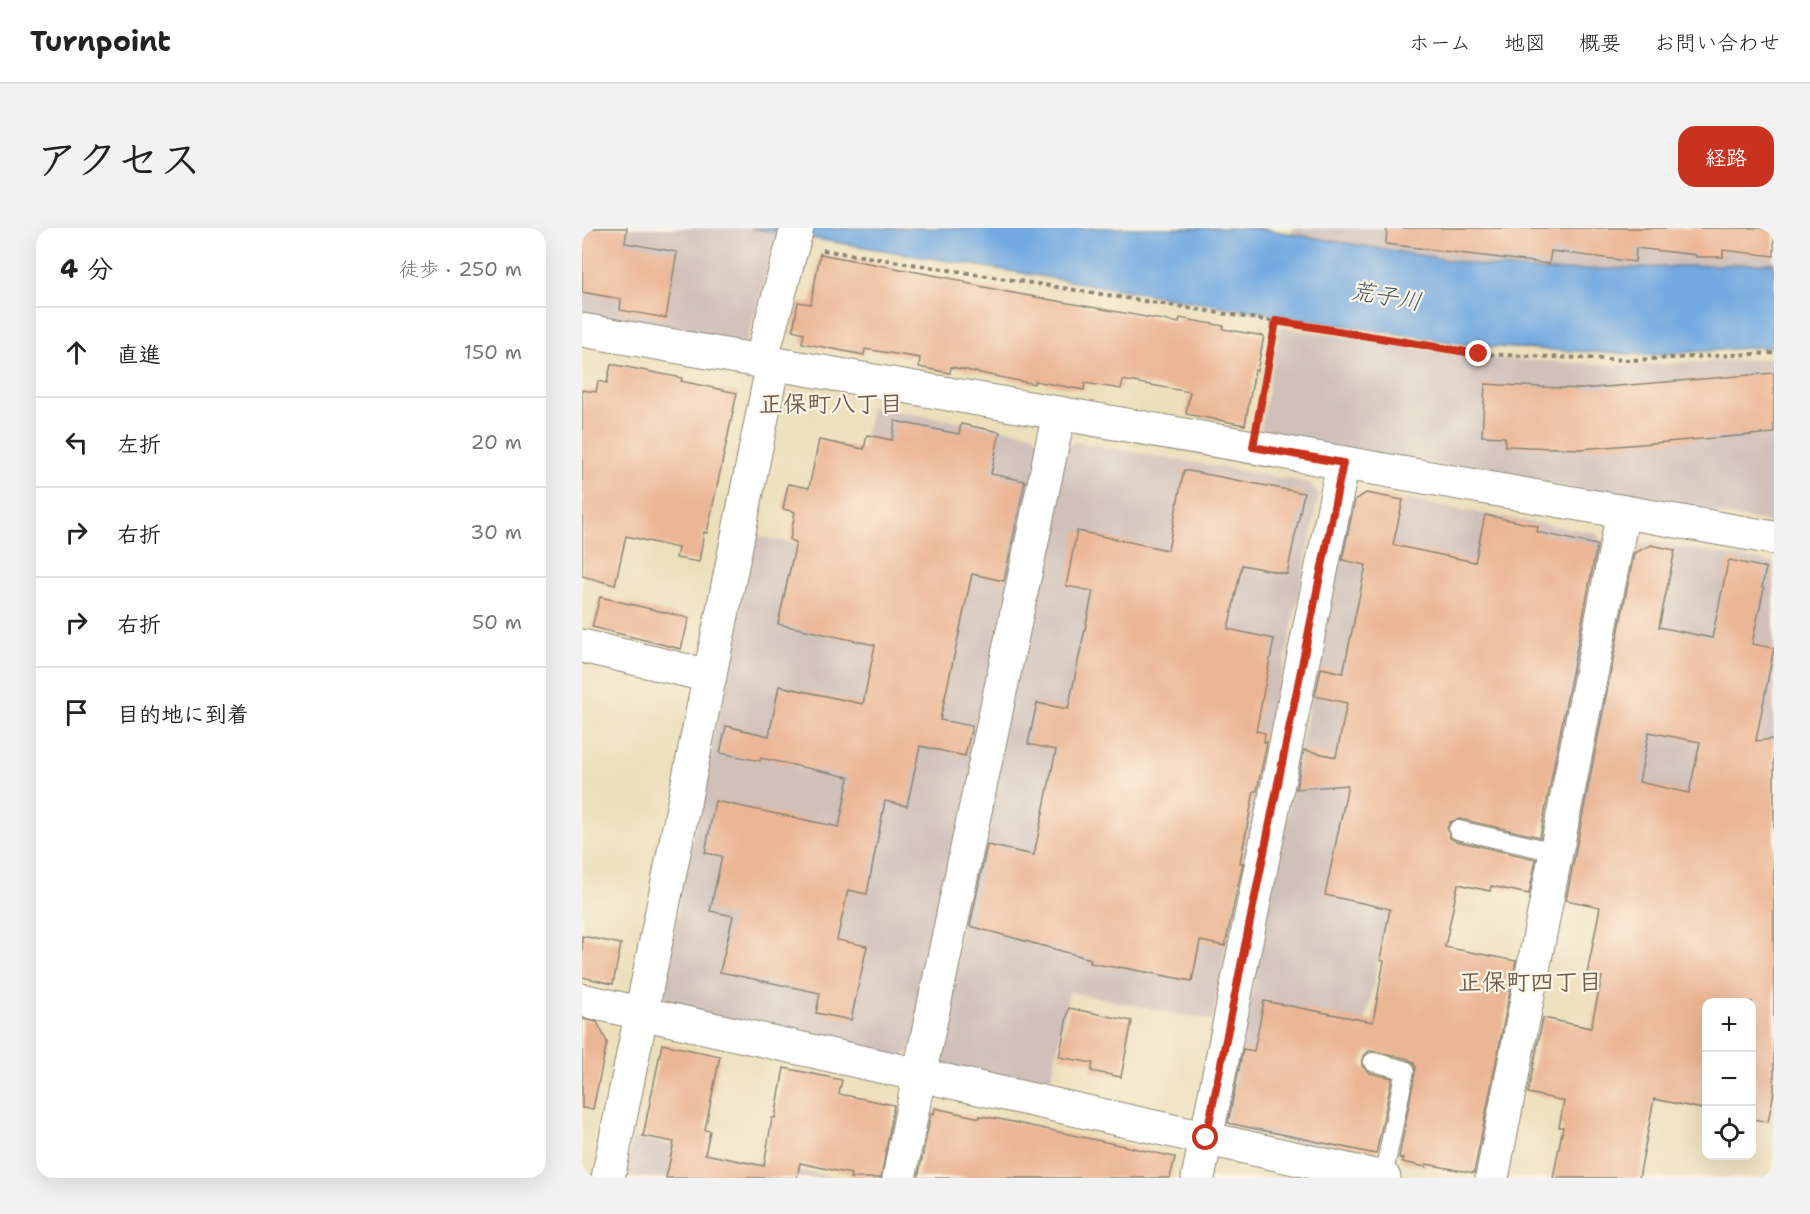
<!DOCTYPE html>
<html lang="ja">
<meta charset="utf-8">
<style>
body{margin:0;font-family:"Shantell Sans","Klee One",sans-serif;background:#f2f2f2;color:#222}
.controls{position:absolute;right:18px;bottom:18px;display:grid;overflow:hidden;border-radius:12px;box-shadow:0 6px 24px #0002}
.controls button{width:54px;height:54px;display:grid;place-items:center;padding:0;border:0;border-bottom:2px solid #e0e0e0;background:#fff;color:#222;font:30px sans-serif}
.stop{position:absolute;width:18px;height:18px;margin:-14px;border:4px solid #c8321e;border-radius:50%;background:#fff}
.stop.end{background:#c8321e;border-color:#fff;box-shadow:0 2px 6px #0008}
.list{margin:0;padding:0;list-style:none}
h2{display:flex;justify-content:space-between;align-items:center;height:78px;margin:0;padding:0 24px;font-size:26px}
h2 small{font-size:20px;font-weight:400;color:#767676}
.list li{display:grid;grid-template-columns:39px 1fr auto;gap:18px;align-items:center;box-sizing:border-box;height:90px;padding:0 24px;border-top:2px solid #e0e0e0}
.list b{display:block;font-size:22px;white-space:nowrap}
.list em{font-size:20px;font-style:normal;color:#767676}
.icon{flex:none;width:33px;height:33px;fill:none;stroke:currentColor;stroke-width:2;stroke-linecap:round;stroke-linejoin:round}
.map{position:relative;flex:none;width:1192px;height:950px;overflow:hidden;border-radius:18px}
header{display:flex;align-items:center;gap:36px;box-sizing:border-box;height:84px;padding:0 30px;background:#fff;border-bottom:2px solid #e0e0e0}
header strong{font-size:28px}
nav{display:flex;gap:33px;margin-inline-start:auto;font-size:21px}
.intro{display:flex;align-items:center;justify-content:space-between;box-sizing:border-box;height:144px;padding:0 36px}
h1{margin:0;font-size:42px}
.button{padding:15px 27px;border-radius:18px;background:#c8321e;color:#fff;font-size:21px;font-weight:700}
main{display:flex;gap:36px;padding:0 36px}
aside{flex:1;background:#fff;border-radius:18px;box-shadow:0 6px 24px #0002}
.map>svg:first-child{display:block}
</style>
<header>
<strong>Turnpoint</strong>
<nav><a>ホーム</a><a>地図</a><a>概要</a><a>お問い合わせ</a></nav>
</header>
<div class="intro"><h1>アクセス</h1><a class="button">経路</a></div>
<main>
<aside>
<h2>4 分<small>徒歩 · 250 m</small></h2>
<ul class="list">
<li><svg class="icon" aria-label="ahead" viewBox="0 0 24 24"><path d="M12 20V5M6 11l6-6 6 6"/></svg><div><b>直進</b></div><em>150 m</em></li>
<li><svg class="icon" aria-label="left" viewBox="0 0 24 24"><path d="M17 20v-9H6M10 6l-5 5 5 5"/></svg><div><b>左折</b></div><em>20 m</em></li>
<li><svg class="icon" aria-label="right" viewBox="0 0 24 24"><path d="M7 20v-9h11M14 6l5 5-5 5"/></svg><div><b>右折</b></div><em>30 m</em></li>
<li><svg class="icon" aria-label="right" viewBox="0 0 24 24"><path d="M7 20v-9h11M14 6l5 5-5 5"/></svg><div><b>右折</b></div><em>50 m</em></li>
<li><svg class="icon" aria-label="arrive" viewBox="0 0 24 24"><path d="M6 21V4h12l-3 4 3 4H6"/></svg><div><b>目的地に到着</b></div></li>
</ul>
</aside>
<div class="map">
<svg width="1192" height="950" viewBox="0 0 1192 950">
<rect width="100%" height="100%" fill="#fcf5e5"/>
<filter id="ink" filterUnits="userSpaceOnUse"><feTurbulence type="fractalNoise" baseFrequency=".0167" numOctaves="2"/><feDisplacementMap in="SourceGraphic" scale="12" xChannelSelector="R" yChannelSelector="G"/><feConvolveMatrix kernelMatrix="1 2 1 2 8 2 1 2 1" color-interpolation-filters="sRGB"/></filter>
<filter id="wash" filterUnits="userSpaceOnUse"><feTurbulence type="fractalNoise" baseFrequency=".008" numOctaves="4" result="noise"/><feDisplacementMap in="SourceGraphic" scale="24" xChannelSelector="R" yChannelSelector="G"/><feGaussianBlur stdDeviation="1.35" result="paint"/><feColorMatrix in="noise" values="0 0 0 0 0 0 0 0 0 0 0 0 0 0 0 0 0 1.4 0 .05"/><feComposite in="paint" operator="in"/></filter>
<g filter="url(#wash)">
<rect width="100%" height="100%" fill="#ecdfbc"/>
<g fill="#cfc0ba">
<polygon points="0,0 168,0 196,5 164,115 0,86"/>
<polygon points="711,0 1192,0 1192,35 967,43 902,38 710,6"/>
<polygon points="698,99 896,130 1048,138 1192,130 1192,295 678,206"/>
<polygon points="289,179 451,206 459,215 332,822 318,829 89,780 80,761 173,308 260,324"/>
<polygon points="493,214 728,255 737,266 630,793 487,764 467,862 363,839 352,823 479,220"/>
<polygon points="782,265 1014,305 1023,322 979,548 845,556 816,689 805,688 757,925 647,901 644,890 769,273"/>
<polygon points="1069,314 1192,335 1192,705 1099,697 975,671 1044,322"/>
<polygon points="51,909 253,950 43,950"/>
</g>
<polygon fill="#72a9e0" stroke="#4e6a86" stroke-width="1.5" points="168,0 674,0 902,38 967,43 1192,35 1192,118 1067,127 896,118 656,81"/>
<g id="blocks">
<g fill="#ebb695" fill-rule="evenodd">
<polygon points="0,0 45,0 43,15 95,24 84,90 38,82 39,71 0,64"/>
<polygon points="805,0 1192,0 1192,28 1141,22 1141,29 1114,29 1114,27 1054,20 1053,34 969,23 967,36 804,16"/>
<polygon points="238,26 383,53 383,55 426,64 597,95 598,90 642,98 641,101 682,108 675,143 673,142 663,197 604,186 608,164 541,152 539,161 503,155 502,162 453,153 452,156 369,139 368,145 337,139 338,130 283,121 282,127 220,115 222,105 211,102 216,74 229,76"/>
<polygon points="29,136 100,150 99,153 155,165 125,305 122,304 117,334 94,330 96,320 44,308 33,357 0,348 0,162 14,164 16,153 25,155"/>
<polygon points="1192,145 1192,205 999,221 923,218 923,209 900,208 903,156 999,161"/>
<polygon points="313,193 377,206 379,196 418,204 409,246 443,253 422,353 390,346 358,492 390,498 383,528 338,518 325,578 303,573 285,666 266,662 255,712 285,718 269,792 234,785 238,765 138,744 151,688 128,683 140,628 123,625 133,573 257,599 267,549 179,530 178,533 138,525 144,498 187,508 197,458 281,476 293,417 196,396 214,314 208,312 213,284 201,281 206,256 227,260 237,212 282,221 285,207 310,212"/>
<polygon points="602,242 722,265 705,346 660,337 646,401 692,411 674,503 683,505 682,514 685,514 675,563 672,563 658,635 661,635 643,718 618,713 610,753 537,739 537,740 508,735 509,731 388,698 405,617 452,627 474,522 446,516 455,475 486,481 511,363 484,358 495,303 586,322"/>
<polygon points="784,265 821,272 811,317 893,334 903,287 956,298 955,304 1015,317 958,609 878,591 868,594 865,600 868,610 874,613 954,631 947,666 909,658 908,663 876,656 863,719 934,733 892,945 844,936 844,939 820,934 821,931 817,930 834,839 831,834 826,831 794,823 787,823 783,827 780,832 780,838 788,845 810,850 794,926 646,895 661,821 672,823 682,773 791,794 802,733 798,732 808,681 743,667 766,557 714,561 722,522 754,529 765,475 733,468 739,440 761,445 784,337 760,332 773,272"/>
<path d="M1069 317 1093 322 1077 399 1130 410 1146 334 1148 332 1184 340 1180 359 1182 360 1170 416 1192 420 1174 513 1192 511V864L1186 894 1170 891V774H1125V882L1072 871 1057 950H971L981 899H977L982 873 946 865 961 790 1009 800 1020 749 1005 746 1018 679 984 672 1052 325ZM1067 504 1118 514 1107 565 1057 554Z"/>
<polygon points="18,369 107,390 99,421 10,399"/>
<polygon points="0,708 39,716 31,756 0,749"/>
<polygon points="487,780 550,793 539,849 509,843 511,835 477,829"/>
<polygon points="0,791 15,794 25,814 11,881 0,880"/>
<polygon points="80,816 138,828 123,902 128,903 123,926 182,938 190,890 193,890 202,840 260,852 257,866 312,877 299,950 268,950 269,946 218,935 215,950 84,950 92,914 61,908"/>
<polygon points="353,880 398,890 398,888 417,891 593,929 588,950 336,950 349,885 352,886"/>
</g>
</g>
</g>
<g filter="url(#ink)">
<use href="#blocks" fill-opacity="0" stroke="#8c8574" stroke-width="1.5"/>
<g fill="none" stroke-linecap="round" stroke-linejoin="round">
<g stroke="#8c8574" stroke-width="20">
<g id="service">
<polyline points="876,602 974,624"/>
<polyline points="791,834 823,842 801,950"/>
</g>
</g>
<g stroke="#8c8574" stroke-width="35">
<g id="minor">
<polyline points="0,102 1192,310"/>
<polyline points="179,133 215,0"/>
<polyline points="0,418 128,448"/>
<polyline points="0,772 802,950"/>
<polyline points="26,950 191,135"/>
<polyline points="317,950 337,848 477,185"/>
<polyline points="616,950 761,235"/>
<polyline points="910,950 1041,284"/>
</g>
</g>
<g stroke="#8c8574" stroke-width="4" stroke-dasharray="4.5 4.5" stroke-linecap="butt">
<polyline points="241,22 897,126 1049,132 1192,125"/>
<polyline points="676,189 694,93"/>
</g>
<use href="#service" stroke="#fff" stroke-width="18"/>
<use href="#minor" stroke="#fff" stroke-width="33"/>
</g>
</g>
<g fill="none" stroke-linecap="round" stroke-linejoin="round" filter="url(#ink)">
<polyline stroke="#c8321e" stroke-width="8" points="624,910 761,235 671,219 694,93 897,126"/>
</g>
<g text-anchor="middle" dominant-baseline="central" stroke-width="4.5" stroke-linejoin="round" paint-order="stroke">
<g font-size="24" font-style="italic" fill="#44576a" stroke="#fcf5e5">
<text transform="translate(804 68) rotate(10)">荒子川</text>
</g>
<g font-size="24" font-weight="bold" fill="#6e5c50" stroke="#fcf5e5">
<text x="249" y="176">正保町八丁目</text>
<text x="948" y="754">正保町四丁目</text>
</g>
</g>
</svg>
<div class="controls">
<button>+</button>
<button>−</button>
<button><svg class="icon" aria-label="locate" viewBox="0 0 24 24"><circle cx="12" cy="12" r="6"/><path d="M12 2v4M12 18v4M2 12h4M18 12h4"/></svg></button>
</div>
<div class="stop" style="left:624px;top:910px"></div>
<div class="stop end" style="left:897px;top:126px"></div>
</div>
</main>
